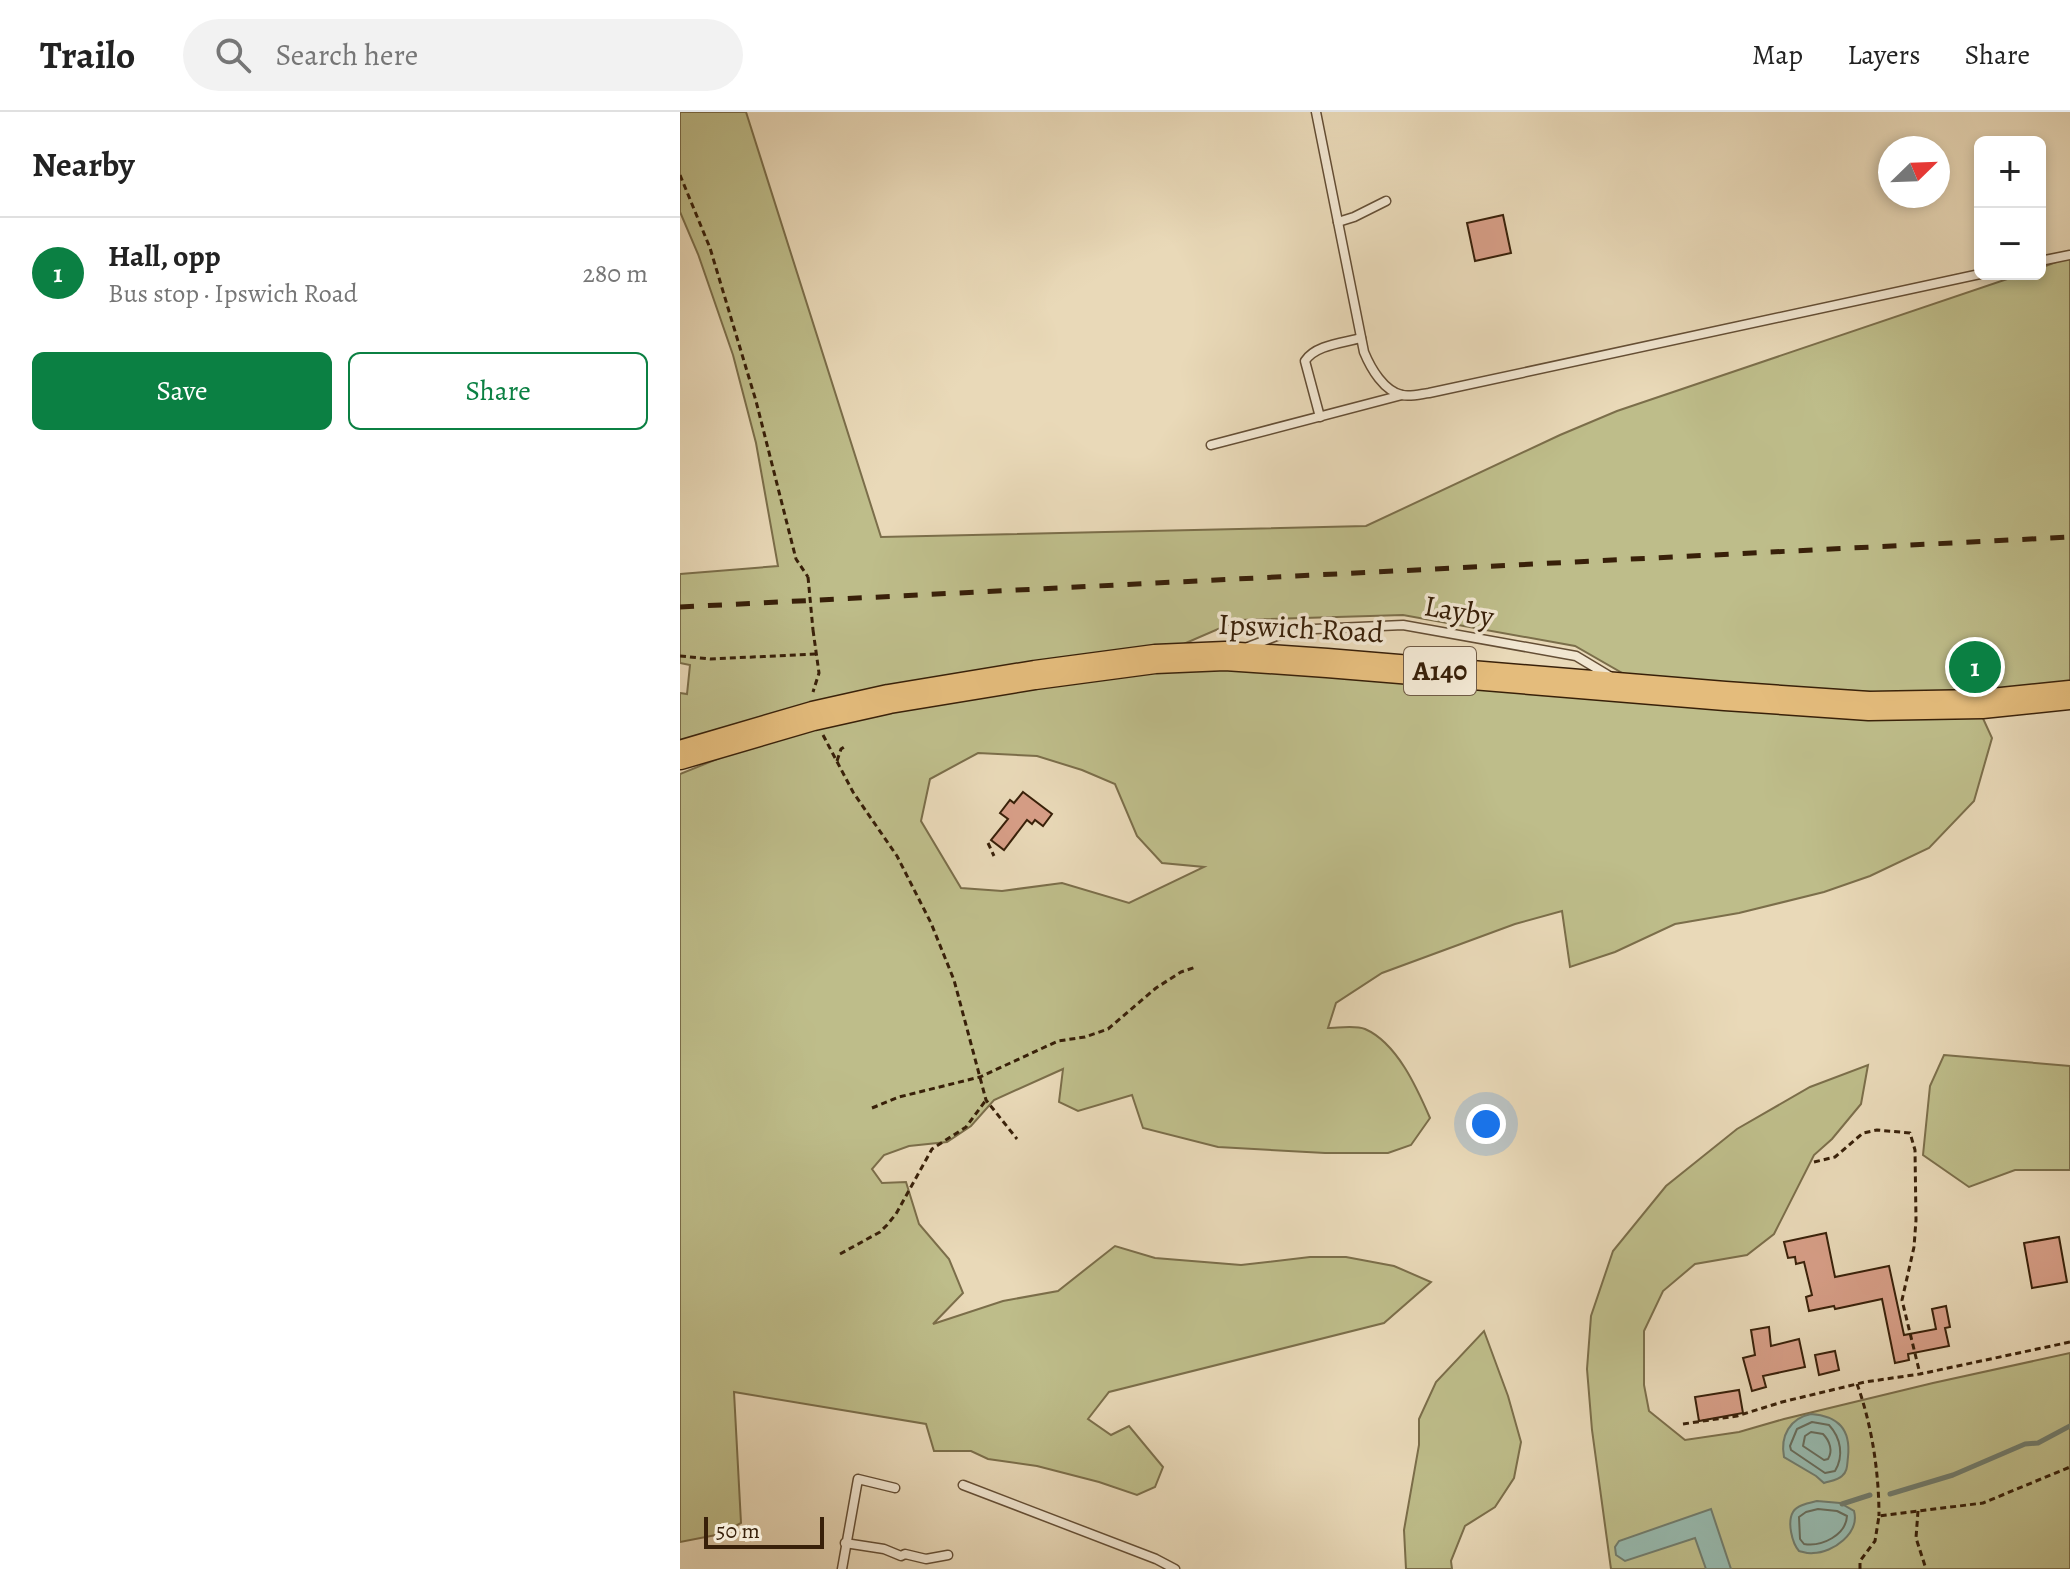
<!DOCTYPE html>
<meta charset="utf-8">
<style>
body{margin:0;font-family:Alegreya,serif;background:#f2f2f2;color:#222}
.controls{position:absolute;right:24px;top:24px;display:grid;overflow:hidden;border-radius:12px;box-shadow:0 4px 12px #0003}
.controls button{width:72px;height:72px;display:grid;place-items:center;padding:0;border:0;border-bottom:2px solid #e0e0e0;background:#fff;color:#222;font:40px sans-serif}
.compass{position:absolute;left:1198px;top:24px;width:72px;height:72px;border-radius:50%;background:#fff;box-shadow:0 4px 12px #0003;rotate:67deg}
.scale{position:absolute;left:24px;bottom:20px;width:120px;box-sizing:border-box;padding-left:8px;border:4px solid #382009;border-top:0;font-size:22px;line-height:28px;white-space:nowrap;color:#382009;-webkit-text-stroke:6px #f1e6d1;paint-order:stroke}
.you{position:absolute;left:806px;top:1012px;width:28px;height:28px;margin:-20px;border:6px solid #fff;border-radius:50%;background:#1a73e8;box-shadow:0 0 0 12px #1a73e833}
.badge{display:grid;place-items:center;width:52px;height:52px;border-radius:50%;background:#0b8043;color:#fff;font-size:26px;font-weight:700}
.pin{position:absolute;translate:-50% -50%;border:4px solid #fff;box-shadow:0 2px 8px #0006}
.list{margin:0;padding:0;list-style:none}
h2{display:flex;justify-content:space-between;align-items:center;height:104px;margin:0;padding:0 32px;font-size:34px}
h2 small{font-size:26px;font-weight:400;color:#767676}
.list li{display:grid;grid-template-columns:52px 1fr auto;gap:24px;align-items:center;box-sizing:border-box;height:112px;padding:0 32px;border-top:2px solid #e0e0e0}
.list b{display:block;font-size:30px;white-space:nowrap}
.list p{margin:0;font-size:26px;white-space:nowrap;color:#767676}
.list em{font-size:26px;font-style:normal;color:#767676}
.actions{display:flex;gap:16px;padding:24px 32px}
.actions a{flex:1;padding:18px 0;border:2px solid #0b8043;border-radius:12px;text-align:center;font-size:28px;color:#0b8043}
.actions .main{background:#0b8043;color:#fff}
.icon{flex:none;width:44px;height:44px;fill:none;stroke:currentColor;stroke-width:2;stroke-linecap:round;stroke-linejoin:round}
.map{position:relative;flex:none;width:1390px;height:1457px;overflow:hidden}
header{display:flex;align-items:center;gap:48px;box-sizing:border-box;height:112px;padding:0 40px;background:#fff;border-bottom:2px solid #e0e0e0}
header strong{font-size:38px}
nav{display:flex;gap:44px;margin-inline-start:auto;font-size:28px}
.search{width:560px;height:72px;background:#f2f2f2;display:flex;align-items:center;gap:20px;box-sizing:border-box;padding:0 28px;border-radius:44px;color:#767676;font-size:30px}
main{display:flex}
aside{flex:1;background:#fff}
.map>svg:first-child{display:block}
</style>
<header>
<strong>Trailo</strong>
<div class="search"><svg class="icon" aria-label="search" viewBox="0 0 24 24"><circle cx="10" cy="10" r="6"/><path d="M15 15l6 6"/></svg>Search here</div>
<nav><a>Map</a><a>Layers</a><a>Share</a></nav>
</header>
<main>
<aside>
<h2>Nearby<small></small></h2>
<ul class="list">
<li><span class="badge">1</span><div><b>Hall, opp</b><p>Bus stop · Ipswich Road</p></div><em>280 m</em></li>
</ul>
<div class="actions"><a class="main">Save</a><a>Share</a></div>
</aside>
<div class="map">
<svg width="1390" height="1457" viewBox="0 0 1390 1457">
<rect width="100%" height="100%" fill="#e9d9b8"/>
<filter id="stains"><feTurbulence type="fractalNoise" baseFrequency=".0025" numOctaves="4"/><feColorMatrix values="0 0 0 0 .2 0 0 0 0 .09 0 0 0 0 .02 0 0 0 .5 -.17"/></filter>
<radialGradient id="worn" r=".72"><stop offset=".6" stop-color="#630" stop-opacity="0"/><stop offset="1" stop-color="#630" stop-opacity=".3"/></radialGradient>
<g fill="#bebd8a" stroke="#7b6e4a" stroke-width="2" fill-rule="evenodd">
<polygon points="0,0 66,0 201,425 686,414 880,323 937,299 1342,162 1360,162 1360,156 1390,145 1390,570 1297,580 1210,581 951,566 895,534 723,503 559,508 492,537 0,629 0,581 7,582 10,553 0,551 0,462 98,454 76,331 53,243 18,142 0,100"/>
<path d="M497 553 1301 602 1312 626 1294 689 1249 736 1190 764 1144 780 1059 801 995 812 935 840 890 855 882 799 835 812 702 861 656 891 648 916C658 916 675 913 685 917 717 931 737 976 750 1006L731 1033 708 1041H645L538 1035 463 1016 452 983 398 999 379 990 383 957 314 988 291 1014 267 1030 229 1034 204 1043 192 1057 202 1071 226 1070 239 1112 269 1147 283 1181 253 1212 323 1189 378 1179 435 1134 475 1146 561 1153 630 1145H666L714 1154 751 1170 704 1211 429 1280 408 1307 431 1323 449 1314 483 1355 475 1375 457 1383 419 1370 357 1354 308 1347 291 1339H254L246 1312 54 1280 61 1411 41 1422 0 1430V662L62 637 131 614ZM298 641 357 644 402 658 435 672 457 724 482 751 524 755 449 791 382 771 322 779 281 776 241 709 250 667Z"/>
<polygon points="1264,943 1390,954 1390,1058 1335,1058 1289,1075 1243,1043 1250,974"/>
<polygon points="1188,953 1181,992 1152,1027 1134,1043 1094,1122 1067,1143 1015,1152 983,1179 964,1219 964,1273 969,1299 1005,1328 1059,1320 1104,1307 1253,1271 1390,1241 1390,1457 931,1457 912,1318 907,1257 911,1204 933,1139 986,1074 1057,1017 1130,975"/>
<polygon points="804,1219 828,1284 841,1330 834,1366 815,1395 785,1414 771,1449 772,1457 726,1457 724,1418 739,1333 739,1307 756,1270"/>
</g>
<g fill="#97baaf" stroke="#717c6d" stroke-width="2">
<path d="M1131 1302C1158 1304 1171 1317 1168 1345 1167 1352 1168 1359 1162 1364 1158 1368 1150 1369 1144 1371L1136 1364 1104 1345C1100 1324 1110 1306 1131 1302Z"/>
<path d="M1137 1389 1160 1391 1174 1399C1180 1421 1153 1441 1133 1441 1128 1442 1124 1440 1119 1439 1112 1431 1107 1410 1113 1400 1117 1393 1129 1391 1137 1389Z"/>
<polygon points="1031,1397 1051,1457 1026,1457 1015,1426 945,1449 936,1443 935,1435 939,1429"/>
</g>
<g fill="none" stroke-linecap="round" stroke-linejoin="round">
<g stroke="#686d5c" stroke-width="2">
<path d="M1132 1310 1149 1313C1161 1326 1164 1344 1155 1359L1145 1361 1111 1338 1110 1334 1117 1317Z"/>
<path d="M1131 1320 1143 1322C1150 1329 1153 1339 1148 1347L1144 1348 1123 1334 1125 1324Z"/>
<path d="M1138 1397 1157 1399 1167 1404C1166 1423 1142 1435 1124 1432L1120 1427 1119 1405 1126 1400Z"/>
</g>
<g stroke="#717c6d" stroke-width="5">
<polyline points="1210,1382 1273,1363 1345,1332 1358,1331 1390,1314"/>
<polyline points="1162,1392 1190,1383"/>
</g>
</g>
<g fill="#d79e87" stroke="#382009" stroke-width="2">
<polygon points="823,103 831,141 795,149 787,111"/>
<polygon points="343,680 372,702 363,714 355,708 352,712 347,708 324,738 311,728 328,707 320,701 330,688 334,691"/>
<polygon points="1146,1121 1155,1165 1209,1154 1224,1223 1256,1217 1252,1197 1266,1194 1270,1215 1265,1216 1269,1234 1228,1242 1229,1248 1215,1251 1202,1187 1155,1197 1154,1194 1129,1199 1126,1185 1132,1183 1124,1150 1116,1152 1115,1145 1108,1146 1104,1130"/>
<polygon points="1379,1125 1387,1170 1352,1176 1344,1131"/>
<polygon points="1089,1215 1091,1234 1119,1227 1125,1255 1083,1264 1086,1275 1072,1279 1063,1246 1075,1243 1071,1218"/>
<polygon points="1155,1239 1159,1258 1139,1263 1135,1243"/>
<polygon points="1059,1278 1063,1301 1019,1309 1015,1285"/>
</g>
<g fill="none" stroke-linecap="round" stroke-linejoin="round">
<g stroke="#644e35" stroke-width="11">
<g id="lane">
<path d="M636 0 684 240C691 257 704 279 722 283 730 285 741 282 749 281L1300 162"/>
<polyline points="658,110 674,105 706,89"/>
<polyline points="1360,149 1390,143"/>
<path d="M640 305 625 249C635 233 663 231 681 226"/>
<polyline points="531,333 722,283"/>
<polyline points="568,535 612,518 723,513 896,544 931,565"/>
<polyline points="283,1373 476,1447 495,1457"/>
<polyline points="165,1431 204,1437 221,1444 225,1442 246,1447 268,1443"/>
<polyline points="162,1457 178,1367 215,1376"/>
</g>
</g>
<g stroke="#382009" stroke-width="31">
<polyline id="highway" points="0,643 133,604 209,587 355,563 475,547 545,544 647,551 1045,584 1189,594 1302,592 1390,583"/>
</g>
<g stroke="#382009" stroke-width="3" stroke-dasharray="6 4" stroke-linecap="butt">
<polyline points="0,63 30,136 76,289 116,447 128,465"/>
<polyline points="133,518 139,561 133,580"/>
<polyline points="0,544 30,547 137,542"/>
<polyline points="143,623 173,680 217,744 251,811 274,868 306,988 337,1027"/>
<polyline points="157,649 161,637 167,633"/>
<polyline points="308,731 314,744"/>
<polyline points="192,996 219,985 300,965 378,929 405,925 428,917 476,876 501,860 516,855"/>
<polyline points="1134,1050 1155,1045 1183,1021 1197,1018 1230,1021 1235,1038 1236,1108 1234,1135 1222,1188 1240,1262"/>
<polyline points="160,1142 200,1120 207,1113 216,1102 252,1037 286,1015 306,988"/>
<path d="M1177 1272C1192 1313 1199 1361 1199 1404"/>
<polyline points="1003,1312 1057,1304 1102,1290 1185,1270 1240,1262 1390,1230"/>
<polyline points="1238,1399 1236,1426 1246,1457"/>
<polyline points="1180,1457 1180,1449 1195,1429 1199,1404 1303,1391 1390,1355"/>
</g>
<use href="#lane" stroke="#f1e6d1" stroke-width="8"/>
<use href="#highway" stroke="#e4bc7c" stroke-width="28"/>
<polyline stroke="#382009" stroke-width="5" stroke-dasharray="14 14" stroke-linecap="butt" points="0,495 1390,425"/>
<polyline stroke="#382009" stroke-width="3" stroke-dasharray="6 4" stroke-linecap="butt" points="128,465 133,518"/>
</g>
<g text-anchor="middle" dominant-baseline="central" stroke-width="7" stroke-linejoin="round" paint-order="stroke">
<rect fill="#f1e6d1" stroke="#705b45" stroke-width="2" x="724" y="535" width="72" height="48" rx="6"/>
<g font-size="28" font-weight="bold" fill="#382009">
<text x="760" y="559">A140</text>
</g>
<g font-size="30" fill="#382009" stroke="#f1e6d1">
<text transform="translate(779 499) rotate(10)">Layby</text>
<text transform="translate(621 516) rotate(3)">Ipswich Road</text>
</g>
</g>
<rect width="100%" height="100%" filter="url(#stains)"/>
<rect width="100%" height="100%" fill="url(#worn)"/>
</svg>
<div class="controls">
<button>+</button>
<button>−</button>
</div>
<svg class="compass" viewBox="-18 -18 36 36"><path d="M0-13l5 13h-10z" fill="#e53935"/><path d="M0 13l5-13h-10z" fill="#767676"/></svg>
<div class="scale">50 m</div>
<div class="you"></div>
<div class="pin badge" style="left:1295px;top:555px">1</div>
</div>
</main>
